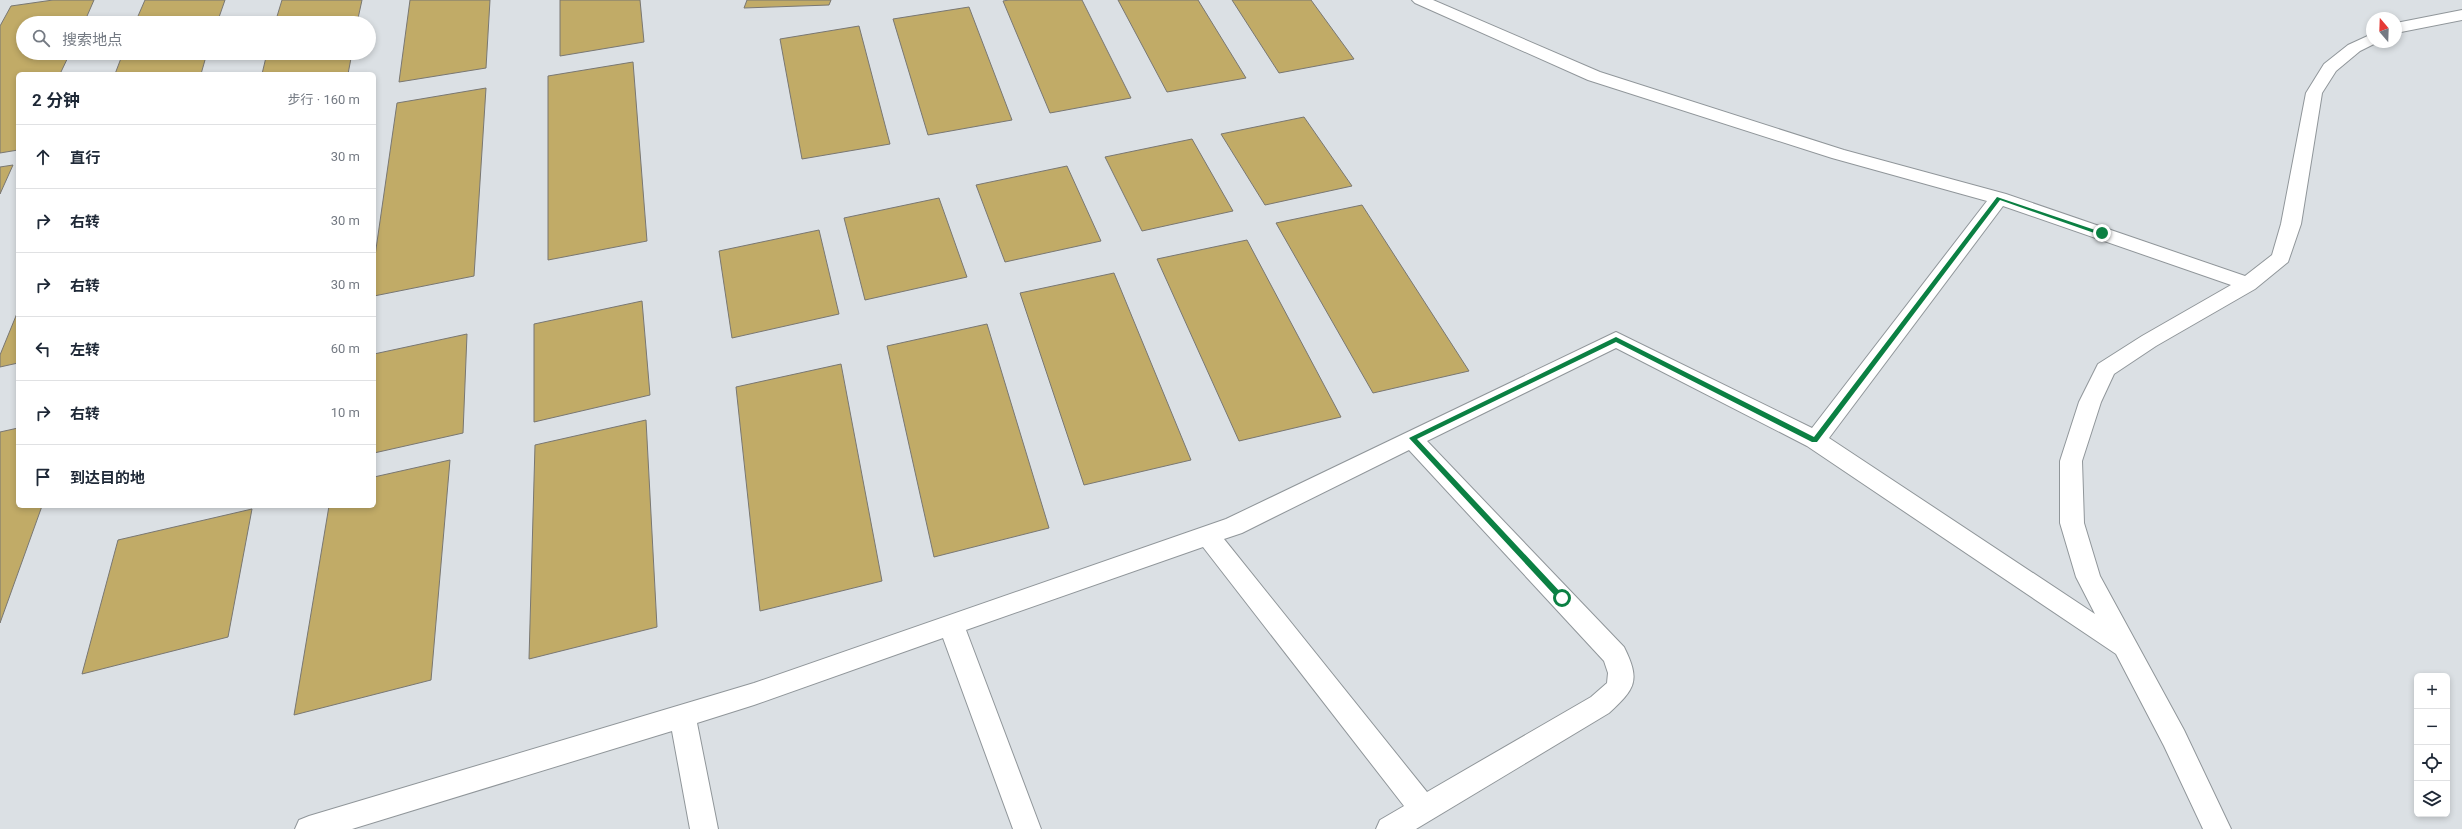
<!DOCTYPE html>
<html lang="zh">
<meta charset="utf-8">
<style>
body{margin:0;font-family:Roboto,"Noto Sans SC",sans-serif;background:#f2f2f3;color:#1f2937}
.controls{position:absolute;right:12px;bottom:12px;display:grid;overflow:hidden;border-radius:6px;box-shadow:0 2px 6px #0003}
.controls button{width:36px;height:36px;display:grid;place-items:center;padding:0;border:0;border-bottom:1px solid #e0e1e3;background:#fff;color:#1f2937;font:20px sans-serif}
.compass{position:absolute;left:2366px;top:12px;width:36px;height:36px;border-radius:50%;background:#fff;box-shadow:0 2px 6px #0003;rotate:341deg}
.stop{position:absolute;width:12px;height:12px;margin:-9px;border:3px solid #0b8043;border-radius:50%;background:#fff}
.stop.end{background:#0b8043;border-color:#fff;box-shadow:0 1px 4px #0008}
.list{margin:0;padding:0;list-style:none}
h2{display:flex;justify-content:space-between;align-items:center;height:52px;margin:0;padding:0 16px;font-size:17px}
h2 small{font-size:13px;font-weight:400;color:#747a83}
.list li{display:grid;grid-template-columns:26px 1fr auto;gap:12px;align-items:center;box-sizing:border-box;height:64px;padding:0 16px;border-top:1px solid #e0e1e3}
.list b{display:block;font-size:15px;white-space:nowrap}
.list em{font-size:13px;font-style:normal;color:#747a83}
.icon{flex:none;width:22px;height:22px;fill:none;stroke:currentColor;stroke-width:2;stroke-linecap:round;stroke-linejoin:round}
.map{position:relative;flex:none;width:2462px;height:829px;overflow:hidden}
.search{position:absolute;background:#fff;box-shadow:0 2px 6px #0003;left:16px;top:16px;width:360px;height:44px;display:flex;align-items:center;gap:10px;box-sizing:border-box;padding:0 14px;border-radius:22px;color:#747a83;font-size:15px}
.panel{position:absolute;background:#fff;box-shadow:0 2px 6px #0003;left:16px;top:72px;width:360px;height:436px;border-radius:6px}
.map>svg:first-child{display:block}
</style>
<div class="map">
<svg width="2462" height="829" viewBox="0 0 2462 829">
<rect width="100%" height="100%" fill="#dbe0e4"/>
<g fill="#c1ab67" stroke="#797772">
<polygon points="53,0 94,0 84,23 23,23 23,53 70,53 60,74 18,74 18,150 0,153 0,26 11,6"/>
<polygon points="145,0 225,0 217,23 135,23"/>
<polygon points="282,0 362,0 357,23 275,23"/>
<polygon points="410,0 490,0 486,68 399,82"/>
<polygon points="560,0 640,0 644,42 560,56"/>
<polygon points="747,0 831,0 829,5 744,8"/>
<polygon points="1009,0 1082,0 1131,98 1050,113 1003,1"/>
<polygon points="1118,0 1198,0 1246,78 1167,92"/>
<polygon points="1232,0 1311,0 1354,59 1279,73"/>
<polygon points="969,7 1012,120 928,135 893,19"/>
<polygon points="859,26 890,144 802,159 780,39"/>
<polygon points="123,53 207,53 201,74 115,74"/>
<polygon points="267,53 352,53 348,74 262,74"/>
<polygon points="633,62 647,241 548,260 548,76"/>
<polygon points="486,88 474,276 374,296 374,263 397,103"/>
<polygon points="1304,117 1352,186 1265,205 1221,134"/>
<polygon points="1192,139 1233,211 1142,231 1105,157"/>
<polygon points="13,165 0,194 0,167"/>
<polygon points="1067,166 1101,241 1005,262 976,185"/>
<polygon points="939,198 967,277 865,300 844,218"/>
<polygon points="1362,205 1469,371 1373,393 1276,223"/>
<polygon points="819,230 839,314 732,338 719,251"/>
<polygon points="1247,240 1341,417 1239,441 1157,259"/>
<polygon points="1114,273 1191,460 1084,485 1020,293"/>
<polygon points="642,301 650,395 534,422 534,324"/>
<polygon points="18,311 18,363 0,367 0,355"/>
<polygon points="987,324 1049,528 934,557 887,346"/>
<polygon points="467,334 463,433 374,453 374,354"/>
<polygon points="841,364 882,581 760,611 736,387"/>
<polygon points="646,420 657,627 529,659 535,445"/>
<polygon points="18,428 18,506 42,506 0,623 0,432"/>
<polygon points="450,460 431,680 294,715 329,506 374,506 374,477"/>
<polygon points="252,509 228,637 82,674 118,540"/>
</g>
<g fill="none" stroke-linecap="round" stroke-linejoin="round">
<g stroke="#90969a" stroke-width="2">
<g id="minor">
<path d="M1412 0H1433L1600 72 1844 150 2006 194 2245 276 2272 255 2281 224 2306 93 2324 64 2348 45 2372 34V42H2378L2360 51 2336 71 2322 93 2301 224 2288 262 2255 289 2156 346 2114 374 2101 402 2082 461 2084 523 2100 576 2184 730 2231 829H2203L2164 746 2116 654 1807 446 1616 348 1427 441 1624 647C1641 681 1635 689 1609 713L1416 829H1376L1380 820 1404 806 1203 547 966 630 1041 829H1013L943 638 754 705 697 723 718 829H690L672 731 352 829H295L299 820 309 816 754 683 1226 519 1616 332 1812 428 1987 201 1832 158 1588 80 1415 3ZM2003 206 2231 285 2142 336 2098 364 2079 402 2060 461V523L2076 577 2095 614 1829 438ZM1409 450 1604 661 1608 673 1607 683 1591 697 1427 792 1224 539 1242 533Z"/>
<polygon points="2462,10 2462,20 2396,33 2396,23"/>
</g>
</g>
<use href="#minor" fill="#fff" fill-rule="evenodd"/>
</g>
<polygon fill="#0b8043" points="1997,197 2104,233 2100,235 2000,200 1817,442 1812,442 1616,342 1417,439 1564,596 1564,600 1559,600 1409,438 1616,337 1814,437"/>
</svg>
<div class="controls">
<button>+</button>
<button>−</button>
<button><svg class="icon" aria-label="locate" viewBox="0 0 24 24"><circle cx="12" cy="12" r="6"/><path d="M12 2v4M12 18v4M2 12h4M18 12h4"/></svg></button>
<button><svg class="icon" aria-label="layers" viewBox="0 0 24 24"><path d="M12 4l9 5-9 5-9-5zM3 14l9 5 9-5"/></svg></button>
</div>
<svg class="compass" viewBox="-18 -18 36 36"><path d="M0-13l5 13h-10z" fill="#e53935"/><path d="M0 13l5-13h-10z" fill="#747a83"/></svg>
<div class="stop" style="left:1562px;top:598px"></div>
<div class="stop end" style="left:2102px;top:233px"></div>
<div class="search"><svg class="icon" aria-label="search" viewBox="0 0 24 24"><circle cx="10" cy="10" r="6"/><path d="M15 15l6 6"/></svg>搜索地点</div>
<section class="panel">
<h2>2 分钟<small>步行 · 160 m</small></h2>
<ul class="list">
<li><svg class="icon" aria-label="ahead" viewBox="0 0 24 24"><path d="M12 20V5M6 11l6-6 6 6"/></svg><div><b>直行</b></div><em>30 m</em></li>
<li><svg class="icon" aria-label="right" viewBox="0 0 24 24"><path d="M7 20v-9h11M14 6l5 5-5 5"/></svg><div><b>右转</b></div><em>30 m</em></li>
<li><svg class="icon" aria-label="right" viewBox="0 0 24 24"><path d="M7 20v-9h11M14 6l5 5-5 5"/></svg><div><b>右转</b></div><em>30 m</em></li>
<li><svg class="icon" aria-label="left" viewBox="0 0 24 24"><path d="M17 20v-9H6M10 6l-5 5 5 5"/></svg><div><b>左转</b></div><em>60 m</em></li>
<li><svg class="icon" aria-label="right" viewBox="0 0 24 24"><path d="M7 20v-9h11M14 6l5 5-5 5"/></svg><div><b>右转</b></div><em>10 m</em></li>
<li><svg class="icon" aria-label="arrive" viewBox="0 0 24 24"><path d="M6 21V4h12l-3 4 3 4H6"/></svg><div><b>到达目的地</b></div></li>
</ul>
</section>
</div>
